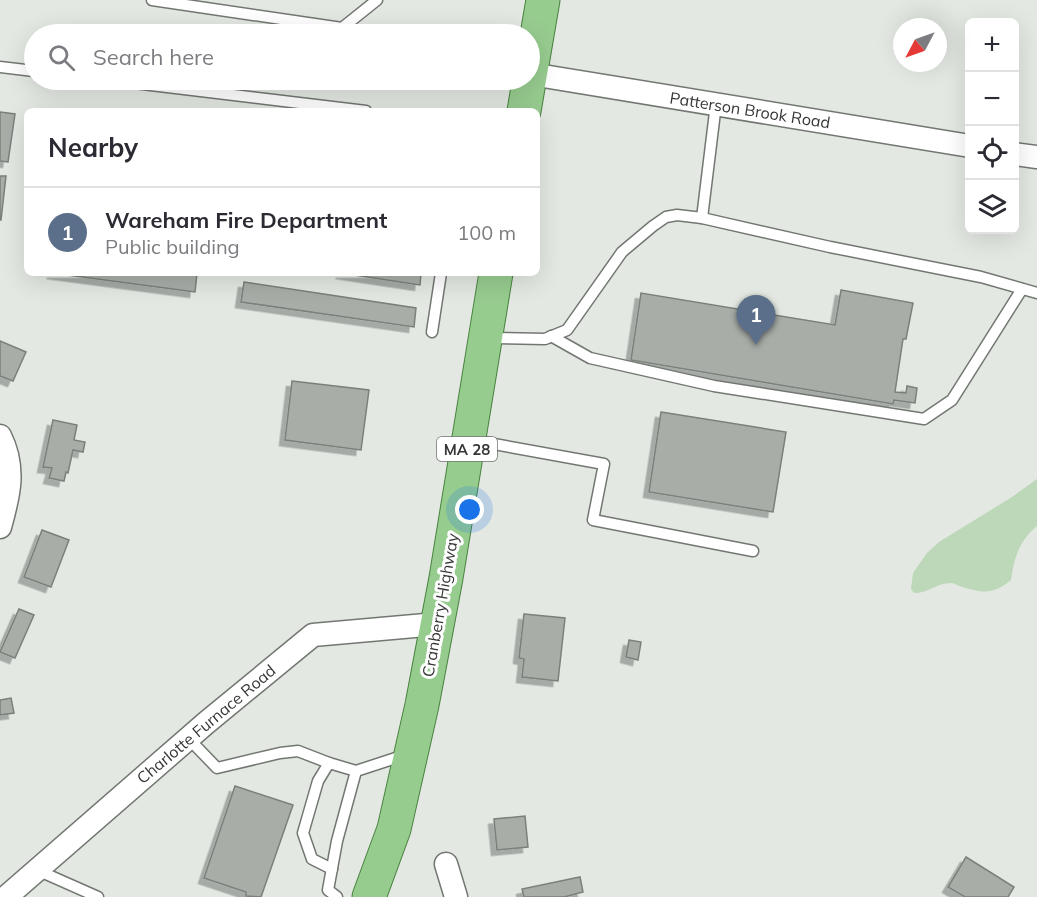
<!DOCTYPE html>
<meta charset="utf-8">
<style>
body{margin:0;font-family:Mulish,sans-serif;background:#f7f7f7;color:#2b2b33}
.controls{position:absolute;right:18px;top:18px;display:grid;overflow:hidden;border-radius:9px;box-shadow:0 6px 24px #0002}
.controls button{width:54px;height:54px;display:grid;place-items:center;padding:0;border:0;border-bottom:2px solid #e1e1e2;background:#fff;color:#2b2b33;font:30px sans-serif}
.compass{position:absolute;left:893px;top:18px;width:54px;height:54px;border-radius:50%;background:#fff;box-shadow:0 6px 24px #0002;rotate:229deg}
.you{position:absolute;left:470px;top:510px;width:21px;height:21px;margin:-15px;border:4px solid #fff;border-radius:50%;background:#1a73e8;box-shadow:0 0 0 9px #1a73e833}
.badge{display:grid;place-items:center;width:39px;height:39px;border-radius:50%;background:#ea580c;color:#fff;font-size:20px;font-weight:700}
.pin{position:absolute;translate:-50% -50px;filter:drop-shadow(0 2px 3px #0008)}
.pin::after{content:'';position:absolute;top:32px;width:21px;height:18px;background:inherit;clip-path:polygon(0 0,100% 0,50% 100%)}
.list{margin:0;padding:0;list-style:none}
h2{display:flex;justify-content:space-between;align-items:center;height:78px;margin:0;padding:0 24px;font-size:26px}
h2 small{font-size:20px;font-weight:400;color:#7c7c81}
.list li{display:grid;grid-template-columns:39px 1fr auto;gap:18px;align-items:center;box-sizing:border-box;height:90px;padding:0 24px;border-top:2px solid #e1e1e2}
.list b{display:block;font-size:22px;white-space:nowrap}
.list p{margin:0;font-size:20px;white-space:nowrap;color:#7c7c81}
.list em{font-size:20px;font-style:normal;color:#7c7c81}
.icon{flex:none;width:33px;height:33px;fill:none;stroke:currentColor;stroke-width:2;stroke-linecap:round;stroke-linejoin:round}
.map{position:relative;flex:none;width:1037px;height:897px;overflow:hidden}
.search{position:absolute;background:#fff;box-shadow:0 6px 24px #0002;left:24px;top:24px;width:516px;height:66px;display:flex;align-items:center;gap:15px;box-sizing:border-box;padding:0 21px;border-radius:33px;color:#7c7c81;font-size:22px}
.panel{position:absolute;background:#fff;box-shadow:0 6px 24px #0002;left:24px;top:108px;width:516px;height:168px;border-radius:9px}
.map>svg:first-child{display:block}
</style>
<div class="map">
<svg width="1037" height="897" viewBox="0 0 1037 897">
<defs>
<filter id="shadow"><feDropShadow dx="-5.5" dy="5.5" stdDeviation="0" flood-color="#0004"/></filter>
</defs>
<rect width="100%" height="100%" fill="#e3e8e2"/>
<path fill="#bcd8b8" d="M1037 479V526C1019 541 1014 558 1011 580 995 593 985 594 966 588 961 587 956 584 952 583 938 582 929 593 914 593L911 589 913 573 927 553 939 542 1012 497Z"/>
<g fill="#a8ada8" stroke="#7b807b" stroke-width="1.5" filter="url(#shadow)">
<polygon points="0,112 15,114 8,162 0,161"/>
<polygon points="0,176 6,176 1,220 0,220"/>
<polygon points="52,273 197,273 195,292"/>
<polygon points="341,273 421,273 420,285"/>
<polygon points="244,282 416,308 414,327 241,302"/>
<polygon points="841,290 913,303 906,339 903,339 895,392 906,393 907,386 917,388 915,403 894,400 893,404 631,360 641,293 835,325"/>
<polygon points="0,341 26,352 13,381 0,376"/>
<polygon points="292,381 369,390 361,450 285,440"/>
<polygon points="661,412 786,432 773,512 649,492"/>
<polygon points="53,420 77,425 74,440 85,442 83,452 73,450 68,473 66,472 64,481 49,478 52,468 43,467"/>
<polygon points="42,530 69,540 51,587 24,577"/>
<polygon points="19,609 34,615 15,658 0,652"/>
<polygon points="524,614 565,618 558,681 522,677 524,659 519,658"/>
<polygon points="629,640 641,642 638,660 626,657"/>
<polygon points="11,698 14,713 0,715 0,700"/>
<polygon points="235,786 293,805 261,897 246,896 246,892 204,878"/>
<polygon points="525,816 528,847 497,850 494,819"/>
<polygon points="966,857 1014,887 1008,897 965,897 948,887"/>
<polygon points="580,877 583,892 564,897 524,897 522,889"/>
</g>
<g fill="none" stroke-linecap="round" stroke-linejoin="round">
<g stroke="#737772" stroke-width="13">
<g id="service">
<polyline points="152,0 342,28 377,0"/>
<polyline points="0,67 34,71"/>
<polyline points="109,80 366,111"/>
<polyline points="702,218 716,104"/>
<polyline points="432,332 441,273"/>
<polyline points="551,336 590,358 714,386 924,419 952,400 1022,289"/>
<polyline points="490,338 545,339 567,330 622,252 653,226 666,217 677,215 702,218 830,247 981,277 1037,293"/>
<polyline points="472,440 604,464 593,520 753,551"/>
<polyline points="188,738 217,768 280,753 298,751 329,763"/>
<polyline points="332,869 312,859 303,833 318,781 329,763 356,771"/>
<polyline points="37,870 98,897"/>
<polyline points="337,897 328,890 337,841 356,771 405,755"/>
</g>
</g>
<g stroke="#737772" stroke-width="25">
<g id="minor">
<polyline points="531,74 970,146"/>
<polyline points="1014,154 1037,157"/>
<path d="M0 436C16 468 9 495 0 527"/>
<polyline points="446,864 456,897"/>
<polyline points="6,897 206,723 313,635 437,624"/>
</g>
</g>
<g stroke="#48823f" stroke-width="35">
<g id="primary">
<polyline points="524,111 543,0"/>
<polyline points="369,897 394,829 422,705 446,578 496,273"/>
</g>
</g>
<use href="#service" stroke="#fff" stroke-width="10"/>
<use href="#minor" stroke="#fff" stroke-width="22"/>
<use href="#primary" stroke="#97cc8f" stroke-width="33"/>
</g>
<g text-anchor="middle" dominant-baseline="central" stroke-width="6" stroke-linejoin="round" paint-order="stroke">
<rect fill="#fff" stroke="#727372" stroke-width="1.5" x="437" y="437" width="60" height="24" rx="4.5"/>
<g font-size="15" font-weight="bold" fill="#353735">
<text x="467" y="449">MA 28</text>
</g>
<g font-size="16" fill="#353735" stroke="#fff">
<text transform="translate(750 110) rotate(9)">Patterson Brook Road</text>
<text transform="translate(440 605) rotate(-80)">Cranberry Highway</text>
<text transform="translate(206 724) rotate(-40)">Charlotte Furnace Road</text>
</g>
</g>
</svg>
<div class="controls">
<button>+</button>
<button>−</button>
<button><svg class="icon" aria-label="locate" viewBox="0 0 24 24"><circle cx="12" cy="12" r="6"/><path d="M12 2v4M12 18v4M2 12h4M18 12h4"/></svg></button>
<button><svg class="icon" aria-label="layers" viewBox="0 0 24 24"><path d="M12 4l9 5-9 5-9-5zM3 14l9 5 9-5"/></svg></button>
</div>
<svg class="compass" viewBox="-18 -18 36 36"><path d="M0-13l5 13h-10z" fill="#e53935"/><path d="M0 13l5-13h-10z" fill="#7c7c81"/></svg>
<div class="you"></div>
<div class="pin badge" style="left:756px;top:345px;background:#5c6f8a">1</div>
<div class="search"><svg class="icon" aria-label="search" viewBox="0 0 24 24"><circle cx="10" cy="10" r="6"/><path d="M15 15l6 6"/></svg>Search here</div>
<section class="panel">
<h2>Nearby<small></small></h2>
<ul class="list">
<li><span class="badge" style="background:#5c6f8a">1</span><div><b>Wareham Fire Department</b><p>Public building</p></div><em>100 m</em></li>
</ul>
</section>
</div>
